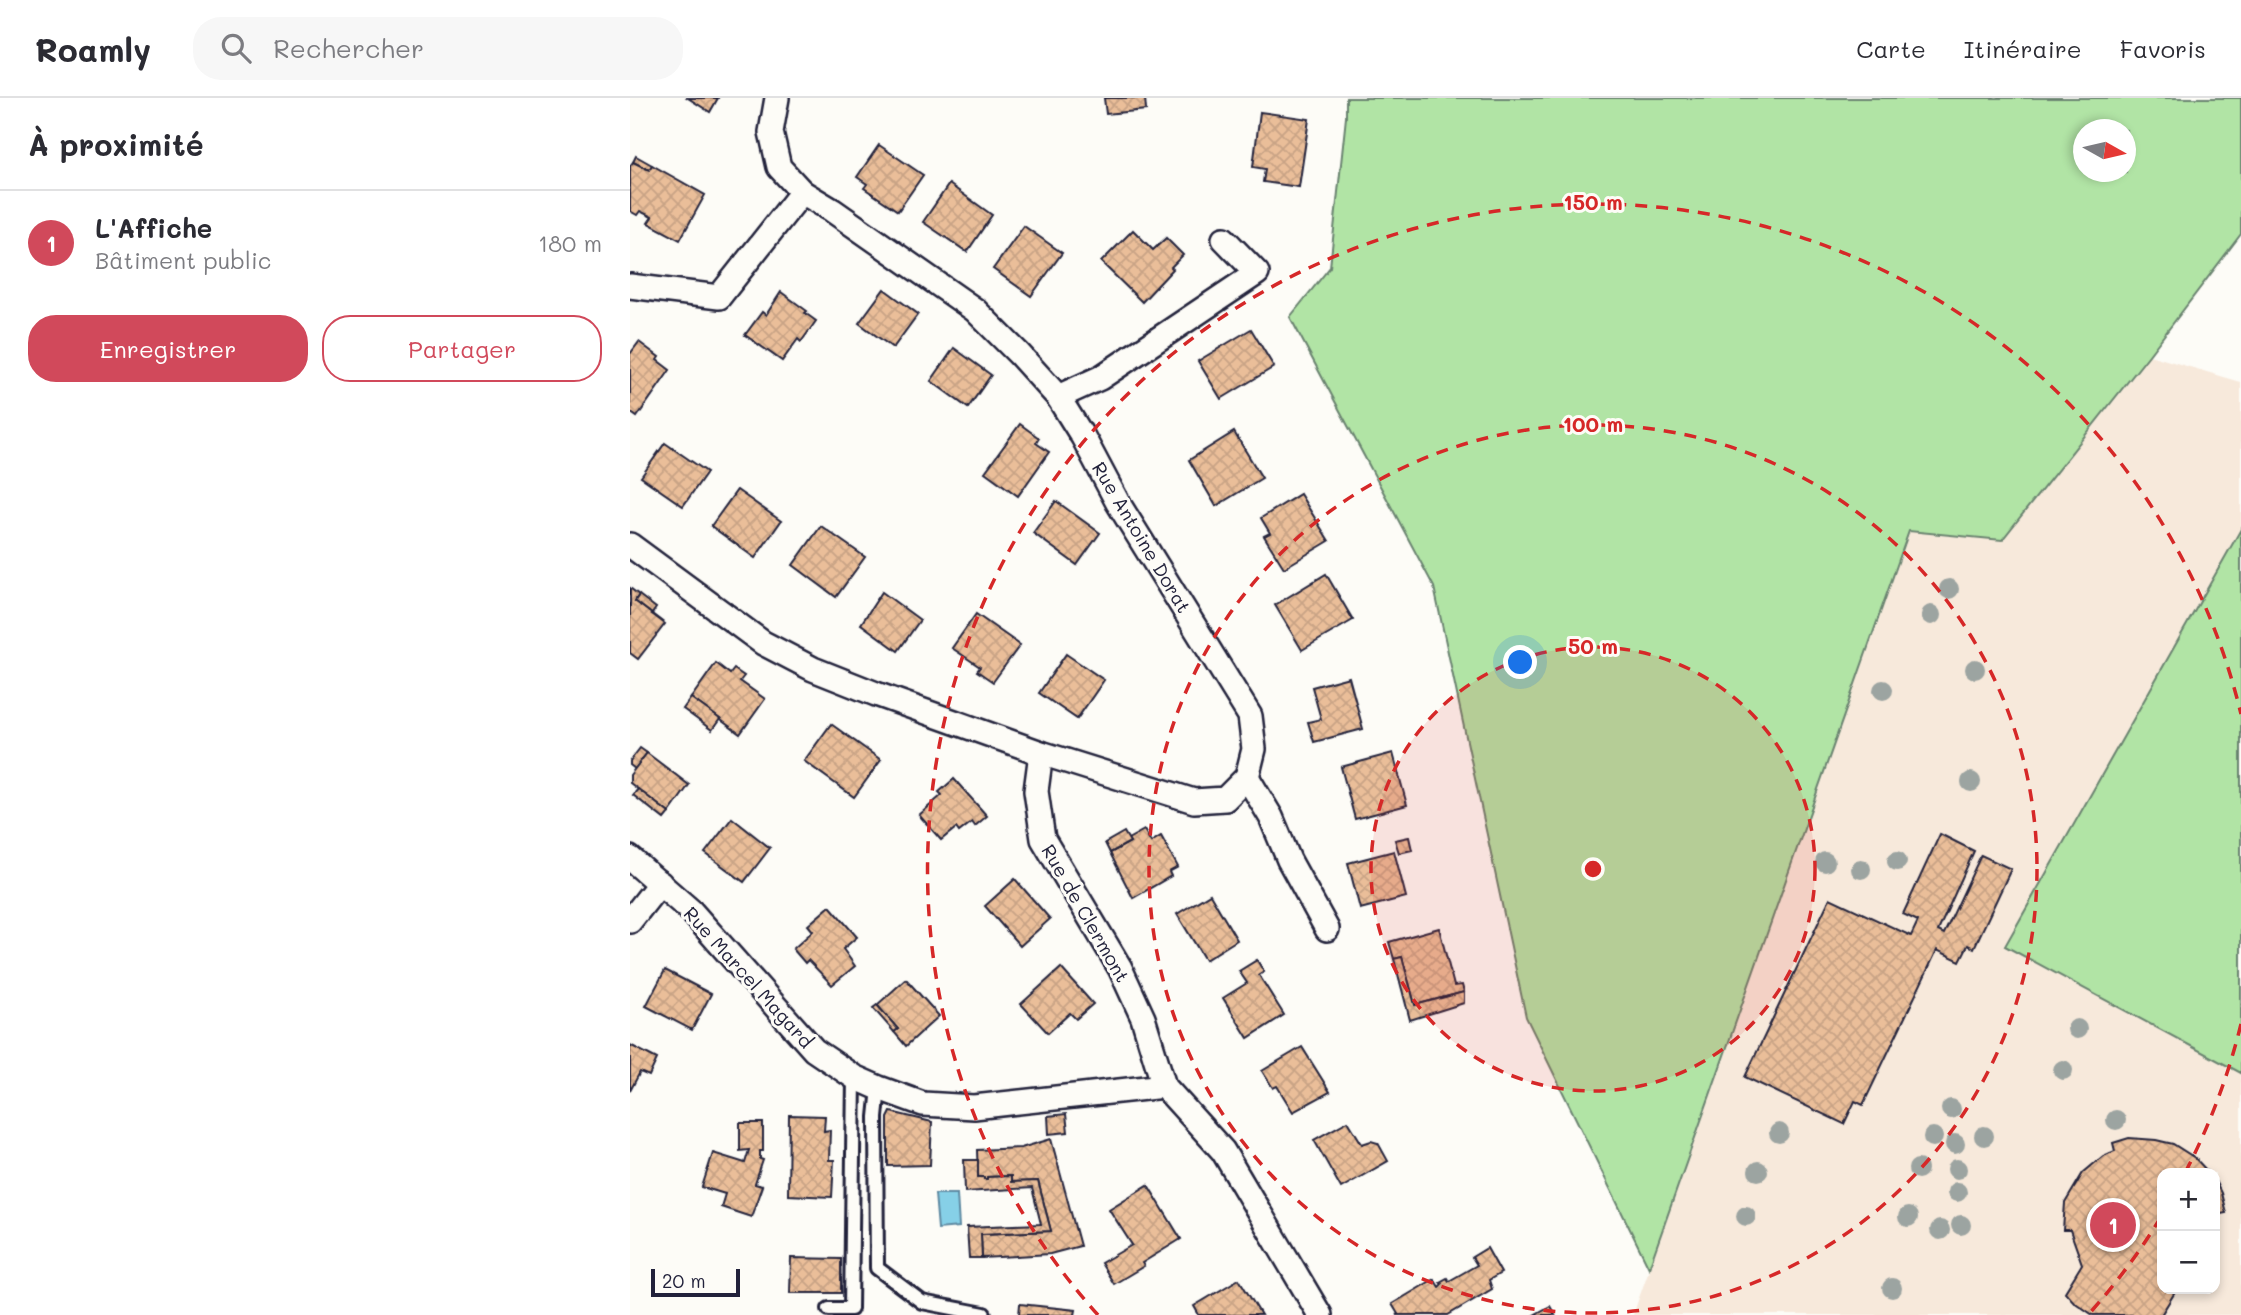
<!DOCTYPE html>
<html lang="fr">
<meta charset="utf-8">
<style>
body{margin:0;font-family:Mali,sans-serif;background:#f7f7f7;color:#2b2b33}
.controls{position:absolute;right:21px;bottom:21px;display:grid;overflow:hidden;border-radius:14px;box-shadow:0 4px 10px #0003}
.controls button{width:63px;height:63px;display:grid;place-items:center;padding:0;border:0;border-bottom:2px solid #e1e1e2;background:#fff;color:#2b2b33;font:35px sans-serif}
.compass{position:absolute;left:1443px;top:21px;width:63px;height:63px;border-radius:50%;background:#fff;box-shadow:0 4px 10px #0003;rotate:98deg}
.scale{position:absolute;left:21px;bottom:18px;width:89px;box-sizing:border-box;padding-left:7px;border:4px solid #22223b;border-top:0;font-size:19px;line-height:24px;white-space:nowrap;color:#22223b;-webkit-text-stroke:5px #fdfcf7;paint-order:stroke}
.you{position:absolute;left:891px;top:565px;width:24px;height:24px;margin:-18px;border:5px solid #fff;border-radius:50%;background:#1a73e8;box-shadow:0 0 0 10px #1a73e833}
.badge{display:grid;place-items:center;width:46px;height:46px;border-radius:50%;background:#d1495b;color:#fff;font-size:23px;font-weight:700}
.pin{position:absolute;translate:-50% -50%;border:4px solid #fff;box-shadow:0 2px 7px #0006}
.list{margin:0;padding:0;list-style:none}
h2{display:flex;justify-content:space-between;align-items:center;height:91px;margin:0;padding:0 28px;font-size:30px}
h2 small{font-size:23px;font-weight:400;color:#7c7c81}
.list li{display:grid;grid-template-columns:46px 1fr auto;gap:21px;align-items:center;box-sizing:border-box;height:105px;padding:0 28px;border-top:2px solid #e1e1e2}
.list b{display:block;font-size:26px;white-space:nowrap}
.list p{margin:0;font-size:23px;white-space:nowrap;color:#7c7c81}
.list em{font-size:23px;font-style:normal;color:#7c7c81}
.actions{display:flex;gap:14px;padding:21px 28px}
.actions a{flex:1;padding:16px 0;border:2px solid #d1495b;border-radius:28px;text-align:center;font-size:24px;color:#d1495b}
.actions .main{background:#d1495b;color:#fff}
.icon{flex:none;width:38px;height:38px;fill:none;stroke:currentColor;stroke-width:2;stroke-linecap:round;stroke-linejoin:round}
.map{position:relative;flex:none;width:1611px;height:1217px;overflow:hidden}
header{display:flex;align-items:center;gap:42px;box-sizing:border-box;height:98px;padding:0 35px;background:#fff;border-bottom:2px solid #e1e1e2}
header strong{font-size:33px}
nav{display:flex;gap:38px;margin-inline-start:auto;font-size:24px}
.search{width:490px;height:63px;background:#f7f7f7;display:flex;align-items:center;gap:18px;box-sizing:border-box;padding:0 24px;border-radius:28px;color:#7c7c81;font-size:26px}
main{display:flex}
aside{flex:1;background:#fff}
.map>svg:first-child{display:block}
</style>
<header>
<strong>Roamly</strong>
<div class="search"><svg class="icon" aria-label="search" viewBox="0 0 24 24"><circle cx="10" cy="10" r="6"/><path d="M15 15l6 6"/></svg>Rechercher</div>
<nav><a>Carte</a><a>Itinéraire</a><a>Favoris</a></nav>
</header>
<main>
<aside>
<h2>À proximité<small></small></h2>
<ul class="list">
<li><span class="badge">1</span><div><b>L'Affiche</b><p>Bâtiment public</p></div><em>180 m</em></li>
</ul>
<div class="actions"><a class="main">Enregistrer</a><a>Partager</a></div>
</aside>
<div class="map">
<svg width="1611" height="1217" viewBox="0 0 1611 1217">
<defs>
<pattern id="building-cross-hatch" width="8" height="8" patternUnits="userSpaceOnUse" patternTransform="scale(1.75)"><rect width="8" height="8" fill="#eabe99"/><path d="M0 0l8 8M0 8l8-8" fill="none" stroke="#c8a385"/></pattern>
</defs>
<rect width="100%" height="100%" fill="#fdfcf7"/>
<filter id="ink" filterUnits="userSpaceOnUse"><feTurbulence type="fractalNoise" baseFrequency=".0143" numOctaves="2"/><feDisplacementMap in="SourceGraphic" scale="14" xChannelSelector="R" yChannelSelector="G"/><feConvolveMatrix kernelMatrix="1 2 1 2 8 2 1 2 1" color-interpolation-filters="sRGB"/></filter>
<g filter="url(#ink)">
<path fill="#f7e9db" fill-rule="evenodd" d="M1519 257 1611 284V1217H1003L1279 433 1372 442ZM1532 1075H1585V1191H1532Z"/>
<g fill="#b1e4a5" stroke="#6a8370" stroke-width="2" fill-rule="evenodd">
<path d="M716 0H1611V136L1519 257 1372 442 1279 433 1019 1170 896 919 804 489 660 219 700 169 716 19ZM1454 32H1496V74H1454Z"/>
<polygon points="1611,431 1611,975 1375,848"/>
</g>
<polygon fill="#86d0e7" stroke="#5e8aa2" stroke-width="2" points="305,1096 327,1096 329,1129 308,1131"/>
<g fill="url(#building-cross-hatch)" stroke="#22223b" stroke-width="2">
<polygon points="58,0 88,0 80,14"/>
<polygon points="474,0 515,0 516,12 476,16"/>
<polygon points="630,14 679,21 669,89 633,84 635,71 623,69"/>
<polygon points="249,47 293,77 268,113 234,90 237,86 227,79"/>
<polygon points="6,58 22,67 19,72 3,64"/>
<polygon points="3,64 19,72 22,67 75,97 50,142 18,125 22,119 10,113 7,117 0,113 0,68"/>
<polygon points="319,86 362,117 337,154 293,124"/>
<polygon points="394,128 432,155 401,198 363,171"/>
<polygon points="503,132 523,152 536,140 553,157 541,169 543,171 512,204 471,164"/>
<polygon points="254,191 288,216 263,250 229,225"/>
<polygon points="151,194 177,213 175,215 186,223 171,244 168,241 152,263 115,237 132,214 136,217"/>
<polygon points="621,231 644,269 591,301 568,263"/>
<polygon points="9,244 29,259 27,262 40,272 7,319 0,314 0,256"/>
<polygon points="324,250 361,277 338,310 301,283"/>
<polygon points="390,326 409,340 406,345 419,354 388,398 355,374"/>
<polygon points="604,334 632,380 586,408 559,362"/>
<polygon points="35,345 77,374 53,408 11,379"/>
<polygon points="107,392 151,423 125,460 81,428"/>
<polygon points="670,396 699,443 654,470 634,438 640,435 631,420"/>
<polygon points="426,403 470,435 447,467 403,435"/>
<polygon points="191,428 235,459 206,499 163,467"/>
<polygon points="696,476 723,522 672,552 645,507"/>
<polygon points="0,490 9,497 5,503 35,526 8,561 0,555"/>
<polygon points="252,494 290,522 268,553 231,526"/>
<polygon points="9,497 26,510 22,516 5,503"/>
<polygon points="346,516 390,547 363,584 347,573 350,569 322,550"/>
<polygon points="436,556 474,582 447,621 409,595"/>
<polygon points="86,565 100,576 104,571 114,578 110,583 135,601 110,636 61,600"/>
<polygon points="719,579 733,631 684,644 678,624 691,621 682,589"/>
<polygon points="61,600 90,621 82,632 53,611"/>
<polygon points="201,626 251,662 224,699 174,663"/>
<polygon points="10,650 17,655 5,671 0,667 0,663"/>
<polygon points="17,655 59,687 39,715 0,685 0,677"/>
<polygon points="763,655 777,707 725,721 711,669"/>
<polygon points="324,681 357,718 345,728 342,724 329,734 326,730 311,742 289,717 312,697 309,694"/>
<polygon points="8,691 39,715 34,721 3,697"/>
<polygon points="102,720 140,750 114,784 75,755"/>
<polygon points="514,732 521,744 531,738 548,769 539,774 541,778 503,800 480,755 500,744 498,741"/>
<polygon points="494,734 500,744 480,755 475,745"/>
<polygon points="1310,736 1344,753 1308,833 1314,836 1351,757 1381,771 1344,850 1338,847 1330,863 1307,852 1233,1007 1225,1003 1214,1026 1115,979 1200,800 1281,838 1288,823 1273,816"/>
<polygon points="779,739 782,752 769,755 765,742"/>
<polygon points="764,753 776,799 730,811 718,765"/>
<polygon points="385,781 420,821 390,848 355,808"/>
<polygon points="580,796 607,842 575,862 547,816"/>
<polygon points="200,808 227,839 213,851 225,868 202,887 178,862 175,865 163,851 183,833 178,827"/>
<polygon points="809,830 824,888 832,887 834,894 785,907 772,859 764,861 759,844"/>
<polygon points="772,859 785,907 834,894 834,905 780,922 764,861"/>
<polygon points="627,862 634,874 629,877 654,917 618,940 593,900 617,885 609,873"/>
<polygon points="431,870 463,906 446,921 440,915 418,935 391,906"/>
<polygon points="35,872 81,896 62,932 16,908"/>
<polygon points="276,881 309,918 276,948 264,934 268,931 247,907"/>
<polygon points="247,907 268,931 264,934 243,910"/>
<polygon points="0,947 27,961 19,978 10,974 0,993"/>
<polygon points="672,949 700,994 663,1014 647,988 643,990 632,973"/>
<polygon points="261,1014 302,1024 300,1067 258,1068 258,1020"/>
<polygon points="436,1016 438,1034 419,1036 418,1018"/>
<polygon points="159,1017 195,1018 194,1033 200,1032 199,1062 204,1062 202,1099 158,1097"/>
<polygon points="718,1023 732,1046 741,1043 748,1045 758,1063 711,1090 684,1042"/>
<polygon points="110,1025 133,1025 133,1053 130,1053 130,1061 133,1062 125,1086 132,1088 121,1119 91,1109 95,1096 72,1089 83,1055 115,1065 119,1052 110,1053"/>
<polygon points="1499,1040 1526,1042 1543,1046 1565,1060 1579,1075 1532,1075 1532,1191 1547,1191 1531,1217 1463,1217 1444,1204 1435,1194 1452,1166 1440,1132 1433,1132 1435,1105 1453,1075 1473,1058 1485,1053 1483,1045"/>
<polygon points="421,1041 450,1148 420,1156 352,1160 351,1136 421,1133 408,1083 381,1084 381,1078 357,1079 357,1081 354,1081 354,1079 348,1079 347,1052 391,1050"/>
<polygon points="334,1062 348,1062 348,1079 354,1079 354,1081 357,1081 357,1079 381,1078 381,1084 408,1083 421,1133 351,1136 352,1160 339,1160 337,1129 411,1126 402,1090 335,1094"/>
<polygon points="1585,1083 1591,1095 1596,1115 1585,1117"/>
<polygon points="518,1087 551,1141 512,1165 514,1168 484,1186 471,1165 502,1147 479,1111"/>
<polygon points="857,1150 871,1175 859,1182 862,1191 818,1217 766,1217 768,1216 762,1206 804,1181 809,1189 812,1186 810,1184 817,1180 819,1183 847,1167 842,1159"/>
<polygon points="161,1160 211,1161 211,1195 160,1195"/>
<polygon points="609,1181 631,1217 569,1217 564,1208"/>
<polygon points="390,1206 446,1212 445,1217 389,1217"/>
<polygon points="920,1208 925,1217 904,1217"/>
</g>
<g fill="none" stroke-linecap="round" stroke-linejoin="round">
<g stroke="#22223b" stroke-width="18">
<g id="service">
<polyline points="249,990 246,1019 247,1170 292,1204 354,1216"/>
<polyline points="199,1211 221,1211 224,979"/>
</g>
</g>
<g stroke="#22223b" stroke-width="28">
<g id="minor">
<polyline points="172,94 202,112 345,212 389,256 428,299 453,339 488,405 620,618 624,651 617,679 595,701 564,703 411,655"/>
<polyline points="0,188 89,199 172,94 149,69 141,34 147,0"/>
<polyline points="428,299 470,280 627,175 594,141"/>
<polyline points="0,447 133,545 183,571 246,596 411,655 406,693 413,741 490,870 513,920 534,988 593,1053 690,1217"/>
<polyline points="617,679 641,719 659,762 697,831"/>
<polyline points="0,760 61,813 184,952 224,979 249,990 293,1006 344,1009 534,988"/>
<polyline points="0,823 30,785"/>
</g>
</g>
<use href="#service" stroke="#fdfcf7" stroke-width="12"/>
<use href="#minor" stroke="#fdfcf7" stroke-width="23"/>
</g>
<g fill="#9ca4a1">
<circle cx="1319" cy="491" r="10"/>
<circle cx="1301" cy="517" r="10"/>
<circle cx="1345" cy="571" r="10"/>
<circle cx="1253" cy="592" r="10"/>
<circle cx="1341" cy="684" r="10"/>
<circle cx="1267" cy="763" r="10"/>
<circle cx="1195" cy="764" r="10"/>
<circle cx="1231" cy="771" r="10"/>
<circle cx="1447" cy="931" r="10"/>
<circle cx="1433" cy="972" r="10"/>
<circle cx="1321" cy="1011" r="10"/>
<circle cx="1486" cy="1022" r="10"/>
<circle cx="1149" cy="1035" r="10"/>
<circle cx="1354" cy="1038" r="10"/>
<circle cx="1303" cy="1039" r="10"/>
<circle cx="1325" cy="1046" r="10"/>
<circle cx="1288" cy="1071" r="10"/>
<circle cx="1327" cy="1071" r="10"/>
<circle cx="1128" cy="1073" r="10"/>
<circle cx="1327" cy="1094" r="10"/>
<circle cx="1116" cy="1118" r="10"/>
<circle cx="1278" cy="1119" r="10"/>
<circle cx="1331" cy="1127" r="10"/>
<circle cx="1310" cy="1132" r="10"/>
<circle cx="1262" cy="1190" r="10"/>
</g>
</g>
<circle cx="963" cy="771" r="222" fill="#d62828" fill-opacity=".12"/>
<g fill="none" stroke="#d62828" stroke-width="3.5" stroke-dasharray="12 9">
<circle cx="963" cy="771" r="222"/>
<circle cx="963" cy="771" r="444"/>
<path d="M1611 926A666 666 0 0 1 1556 1073M1531 1119A666 666 0 0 1 1458 1217M468 1217A666 666 0 1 1 1611 616"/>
</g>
<g text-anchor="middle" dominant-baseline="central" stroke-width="6" stroke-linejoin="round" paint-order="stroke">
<g font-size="19" fill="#22223b" stroke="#fdfcf7">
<text transform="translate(512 439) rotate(59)">Rue Antoine Dorat</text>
<text transform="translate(456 815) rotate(60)">Rue de Clermont</text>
<text transform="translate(119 879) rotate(48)">Rue Marcel Magard</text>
</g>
</g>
<circle cx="963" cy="771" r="10" fill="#d62828" stroke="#fdfcf7" stroke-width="3.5"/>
<g font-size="21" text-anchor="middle" font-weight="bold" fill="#d62828" stroke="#fdfcf7" stroke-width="6" stroke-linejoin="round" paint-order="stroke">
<text x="963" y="112">150 m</text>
<text x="963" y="334">100 m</text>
<text x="963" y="556">50 m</text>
</g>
</svg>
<div class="controls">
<button>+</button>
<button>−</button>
</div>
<svg class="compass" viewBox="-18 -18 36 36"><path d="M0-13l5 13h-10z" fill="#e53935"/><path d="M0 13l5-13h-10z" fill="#7c7c81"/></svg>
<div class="scale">20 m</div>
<div class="you"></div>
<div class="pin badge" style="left:1483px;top:1127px">1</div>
</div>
</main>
